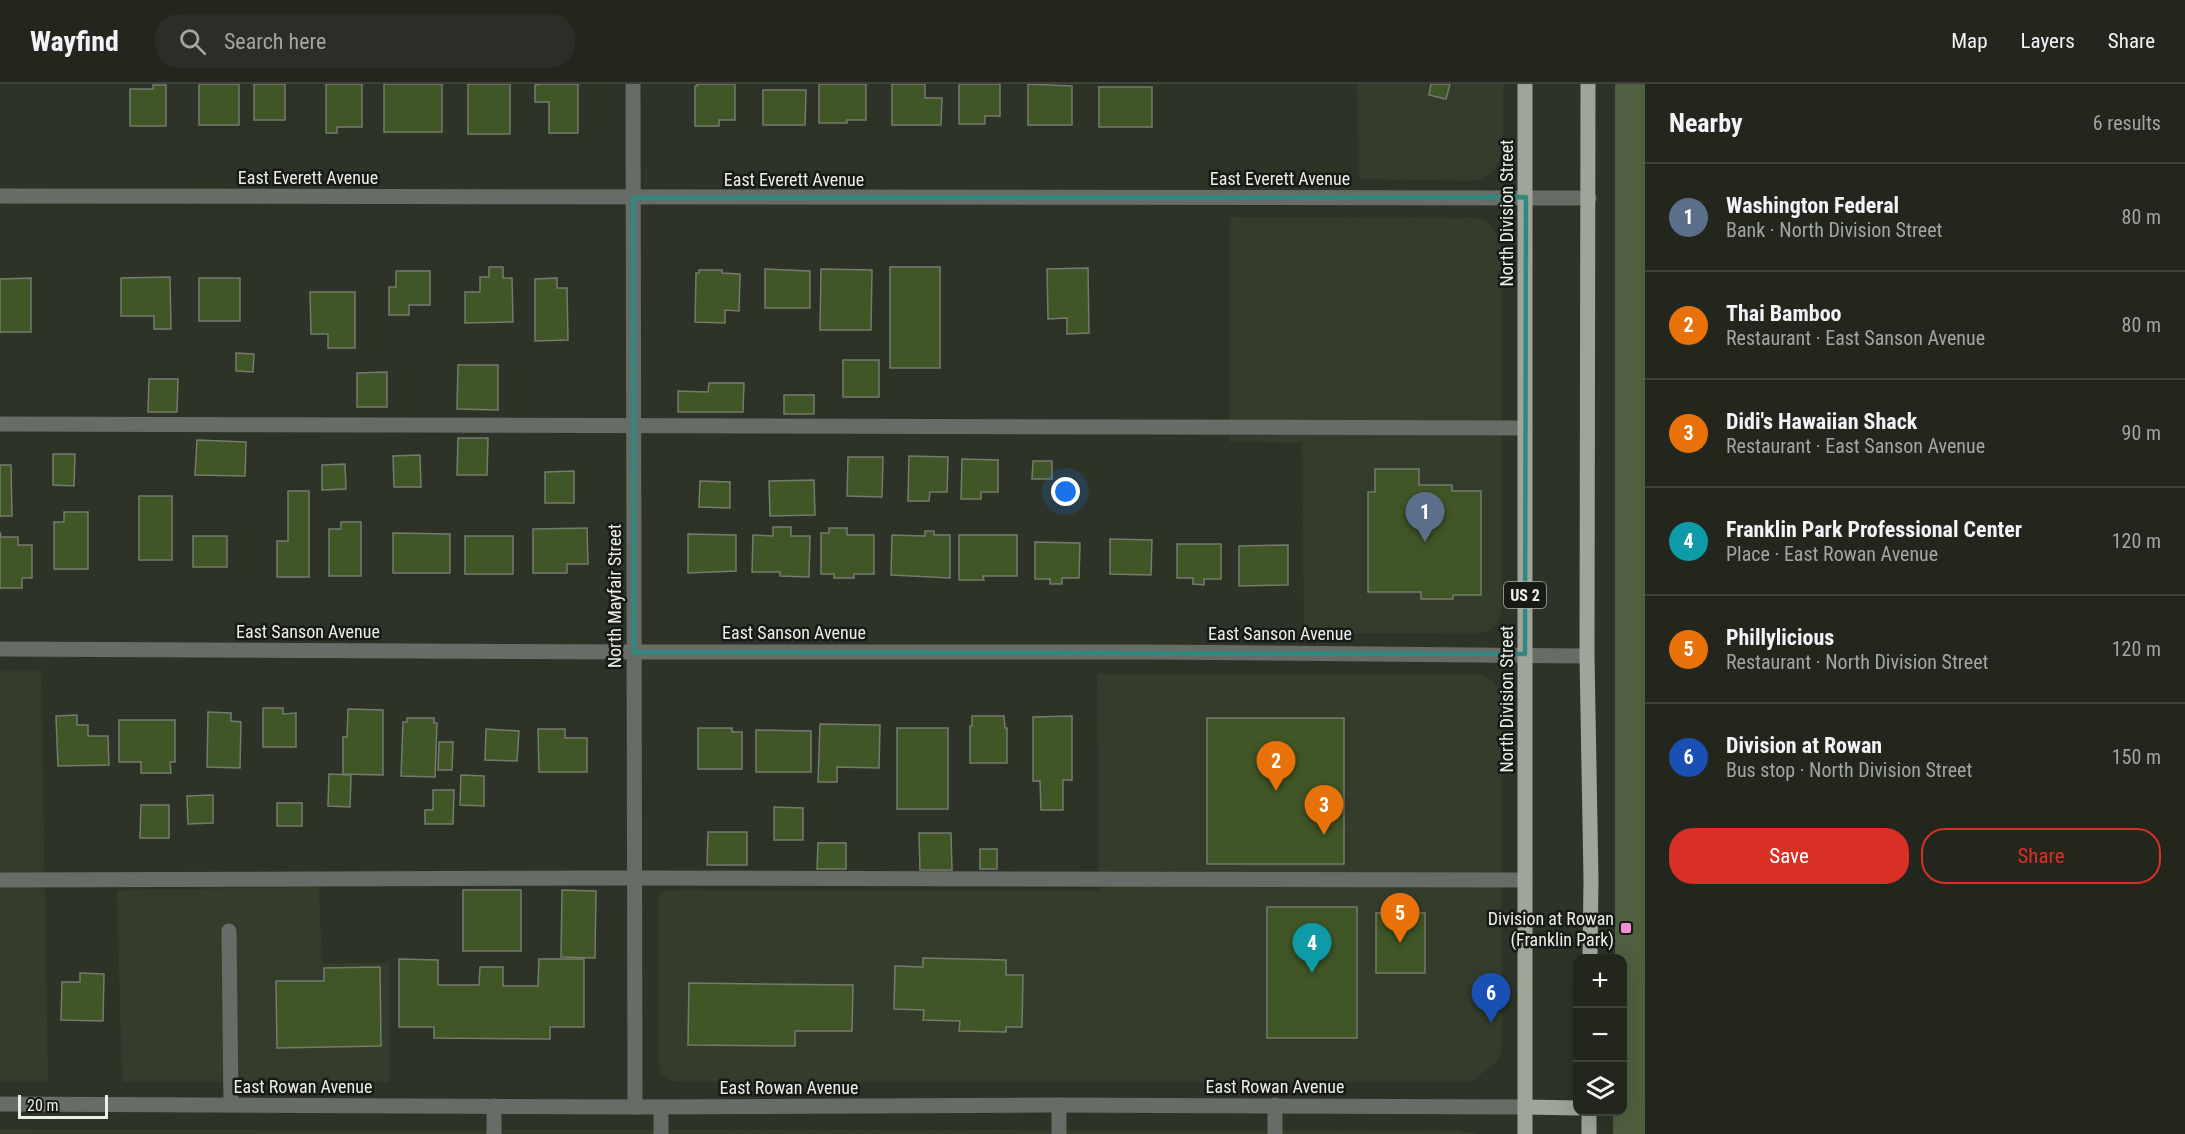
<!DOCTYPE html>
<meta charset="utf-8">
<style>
body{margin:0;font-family:"Roboto Condensed",sans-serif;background:#2a2e26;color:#f1f3f6}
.controls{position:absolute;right:18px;bottom:18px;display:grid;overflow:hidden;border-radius:12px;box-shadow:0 6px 24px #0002}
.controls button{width:54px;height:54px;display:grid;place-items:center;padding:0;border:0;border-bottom:2px solid #3f433b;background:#22261d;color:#f1f3f6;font:30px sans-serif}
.scale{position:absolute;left:18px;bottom:15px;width:90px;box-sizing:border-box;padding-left:6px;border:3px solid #ebefe8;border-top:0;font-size:16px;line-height:21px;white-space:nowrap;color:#ebefe8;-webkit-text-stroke:4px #171a15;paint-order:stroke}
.you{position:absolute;left:1066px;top:408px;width:21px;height:21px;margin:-15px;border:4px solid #fff;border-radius:50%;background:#1a73e8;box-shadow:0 0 0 9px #1a73e833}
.badge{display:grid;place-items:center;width:39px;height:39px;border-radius:50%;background:#d93025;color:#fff;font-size:20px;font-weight:700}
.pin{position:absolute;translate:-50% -50px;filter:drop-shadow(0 2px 3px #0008)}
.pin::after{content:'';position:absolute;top:32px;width:21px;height:18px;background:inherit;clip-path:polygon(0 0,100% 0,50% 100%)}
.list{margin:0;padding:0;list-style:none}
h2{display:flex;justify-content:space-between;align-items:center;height:78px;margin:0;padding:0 24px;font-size:26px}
h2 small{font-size:20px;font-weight:400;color:#a2a5a4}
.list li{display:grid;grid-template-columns:39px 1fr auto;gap:18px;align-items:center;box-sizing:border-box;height:108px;padding:0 24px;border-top:2px solid #3f433b}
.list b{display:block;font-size:22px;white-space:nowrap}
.list p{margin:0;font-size:20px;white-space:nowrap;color:#a2a5a4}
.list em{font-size:20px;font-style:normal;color:#a2a5a4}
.actions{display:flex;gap:12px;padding:18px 24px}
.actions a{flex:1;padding:14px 0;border:2px solid #d93025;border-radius:24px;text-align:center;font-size:21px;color:#d93025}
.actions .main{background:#d93025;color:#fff}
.icon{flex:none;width:33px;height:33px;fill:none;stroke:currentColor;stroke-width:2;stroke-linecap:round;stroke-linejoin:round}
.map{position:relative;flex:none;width:1645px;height:1050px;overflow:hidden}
header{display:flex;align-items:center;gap:36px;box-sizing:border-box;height:84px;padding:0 30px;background:#22261d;border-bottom:2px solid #3f433b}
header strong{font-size:28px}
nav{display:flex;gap:33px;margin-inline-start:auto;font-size:21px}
.search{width:420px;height:54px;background:#2a2e26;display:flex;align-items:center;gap:15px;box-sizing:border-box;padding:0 21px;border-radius:24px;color:#a2a5a4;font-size:22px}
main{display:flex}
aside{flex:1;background:#22261d}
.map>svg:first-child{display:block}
</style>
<header>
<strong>Wayfind</strong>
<div class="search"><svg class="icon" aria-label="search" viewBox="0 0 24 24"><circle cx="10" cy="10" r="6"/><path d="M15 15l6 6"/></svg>Search here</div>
<nav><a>Map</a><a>Layers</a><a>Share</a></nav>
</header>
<main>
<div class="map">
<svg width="1645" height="1050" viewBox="0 0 1645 1050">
<rect width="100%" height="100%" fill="#2d3327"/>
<g fill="#343d2b">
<polygon points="1357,0 1503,0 1503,67 1495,85 1483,95 1470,97 1359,95"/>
<polygon points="1230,133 1478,134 1490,140 1496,149 1501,159 1502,525 1498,537 1491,545 1479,550 1304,549 1302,359 1230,358"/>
<polygon points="0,586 41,586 48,998 0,998"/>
<polygon points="1097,590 1463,590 1481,591 1492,596 1498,604 1502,626 1502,959 1501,969 1493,982 1469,998 677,998 667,995 661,989 658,978 658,812 661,808 668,806 1099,807"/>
<polygon points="319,803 322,879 389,879 389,998 122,998 117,806"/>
<polygon points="0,1045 1457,1046 1479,1050 0,1050"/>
</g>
<polygon fill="#4f5f3f" points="1615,0 1645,0 1645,1050 1613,1050 1613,1028 1622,1028 1622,874 1615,874"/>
<g fill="#405627" stroke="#747b6d" stroke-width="1.5">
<rect x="199" y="0" width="40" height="41"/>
<rect x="254" y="0" width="31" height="36"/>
<polygon points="326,0 362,0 362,43 337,43 337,49 326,49"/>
<rect x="384" y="0" width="58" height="48"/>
<rect x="468" y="0" width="42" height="50"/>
<polygon points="542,0 578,0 578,49 549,49 549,18 535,18 535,1"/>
<polygon points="697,0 735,0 735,36 719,36 719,42 695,42 695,2 697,2"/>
<polygon points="819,0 866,0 866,36 847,36 847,39 819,39"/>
<polygon points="892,0 925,0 925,14 942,14 941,41 892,41"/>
<polygon points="959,0 1000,0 1000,32 985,32 985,40 959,40"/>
<polygon points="1028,0 1072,2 1072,41 1028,41"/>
<polygon points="1431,0 1450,0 1446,15 1429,11"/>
<polygon points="153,1 166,1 166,42 130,42 130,5 153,5"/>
<rect x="1099" y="3" width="53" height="40"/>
<polygon points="763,6 806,6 805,41 763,41"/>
<polygon points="489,183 503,183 503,194 512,194 513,238 465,239 465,208 480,208 480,193 489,193"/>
<rect x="890" y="183" width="50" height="101"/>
<polygon points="1088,184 1089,249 1067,250 1067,234 1048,235 1047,185"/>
<polygon points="765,185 810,187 810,224 765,224"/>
<polygon points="821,185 872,186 871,246 820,246"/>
<polygon points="699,186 722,186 722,189 740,190 739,227 725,226 725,239 695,238 696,189 699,189"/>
<polygon points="396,187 430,187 430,221 409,221 409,231 389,231 389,203 396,203"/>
<polygon points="170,193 171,245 154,245 154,232 121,232 121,194"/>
<polygon points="31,194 31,248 0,248 0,195"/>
<rect x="199" y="194" width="41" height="43"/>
<polygon points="557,194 557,204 567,204 568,256 535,257 535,195"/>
<polygon points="310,208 355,208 355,264 328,264 328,250 311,250"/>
<polygon points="236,269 254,270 253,288 236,287"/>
<rect x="843" y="276" width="36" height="37"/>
<polygon points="458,281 498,281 498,326 457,325"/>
<polygon points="387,288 387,323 357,323 357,289"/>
<polygon points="149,295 178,295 177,328 148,328"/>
<polygon points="709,299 744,299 743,328 678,328 678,307 708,308"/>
<rect x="784" y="311" width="30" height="19"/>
<polygon points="458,354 488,354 487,391 457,391"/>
<polygon points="197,356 246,358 245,392 195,391"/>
<polygon points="53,370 75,370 74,402 53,401"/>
<polygon points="420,371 421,403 394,403 393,372"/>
<polygon points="909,372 948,373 947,408 930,408 929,417 908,417"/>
<polygon points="848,373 883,373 882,413 847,412"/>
<polygon points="962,375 998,376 998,408 981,408 981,415 961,415"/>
<polygon points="1033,377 1052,377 1052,395 1032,395"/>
<polygon points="345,380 346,405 322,406 322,381"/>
<polygon points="0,381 11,381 12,432 0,432"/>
<polygon points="1375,385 1419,385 1419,401 1452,401 1452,407 1481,407 1481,511 1453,511 1453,515 1421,515 1421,508 1368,508 1368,408 1375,408"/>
<polygon points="574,387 574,419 545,419 545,388"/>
<polygon points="814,396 815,431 770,432 769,397"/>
<polygon points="700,397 730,398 730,424 699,423"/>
<polygon points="288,407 309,407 309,493 277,493 277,457 288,457"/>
<rect x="139" y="412" width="33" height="64"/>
<polygon points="64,428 88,428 88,485 54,485 54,438 64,438"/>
<polygon points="341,438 361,438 361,492 329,492 329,445 341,445"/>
<polygon points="773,443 791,443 791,452 810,452 809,493 780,492 780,488 752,488 753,451 773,452"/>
<polygon points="587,444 588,480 567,480 567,489 533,489 533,445"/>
<polygon points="829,444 847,444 847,451 874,451 874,490 854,490 854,494 834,494 834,490 821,490 821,449 829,449"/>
<polygon points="925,447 934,447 934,451 950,451 950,494 891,491 892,451 925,452"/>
<polygon points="0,448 1,453 18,453 18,461 32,461 32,494 22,494 22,504 0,504"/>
<polygon points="393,449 450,450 450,489 393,489"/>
<polygon points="688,450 736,451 736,487 688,489"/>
<polygon points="959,451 1017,451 1017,492 983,492 984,496 959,496"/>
<rect x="193" y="452" width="34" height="31"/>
<rect x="465" y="452" width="48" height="38"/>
<polygon points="1110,455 1152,456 1151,491 1110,490"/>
<polygon points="1035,458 1080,459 1079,494 1062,494 1062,500 1050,500 1050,495 1035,495"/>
<polygon points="1177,460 1221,460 1221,495 1204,495 1204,501 1193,500 1193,494 1177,494"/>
<polygon points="1288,461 1288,501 1239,502 1239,462"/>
<polygon points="263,624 283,624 283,630 296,629 296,663 263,663"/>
<polygon points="348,625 383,626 383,691 343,690 343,653 347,653"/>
<polygon points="208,628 231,629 231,637 241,638 240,684 207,683"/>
<polygon points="77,631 77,641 88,641 88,652 108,652 109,681 58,682 56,632"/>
<polygon points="972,632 1004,632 1005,644 1007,644 1007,679 970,679 970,642 972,642"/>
<polygon points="1072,632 1072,696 1063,696 1063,726 1041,726 1040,697 1033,697 1033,633"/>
<polygon points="407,634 434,634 434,639 437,639 435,693 401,692 403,638 407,638"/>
<rect x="1207" y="634" width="137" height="146"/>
<polygon points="119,636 175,636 175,678 170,678 171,689 141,689 141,678 119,678"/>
<polygon points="820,640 880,641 879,684 837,683 837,698 818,698"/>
<polygon points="698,644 732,644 732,648 742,648 742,685 698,685"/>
<rect x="897" y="644" width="51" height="81"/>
<polygon points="486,645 519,647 517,677 485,676"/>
<polygon points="538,645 565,645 565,654 587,654 587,688 539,688"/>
<polygon points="756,646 811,647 811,688 756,688"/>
<polygon points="439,658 453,658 452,686 438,686"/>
<polygon points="329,690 351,691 350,723 328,722"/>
<polygon points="461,691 484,692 484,722 460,721"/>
<polygon points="433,706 454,706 453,740 425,740 425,726 433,726"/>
<polygon points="213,711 213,739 188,740 187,712"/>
<rect x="277" y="719" width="25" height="23"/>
<polygon points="141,721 169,721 169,754 140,754"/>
<polygon points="774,723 803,724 803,756 774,756"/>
<polygon points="708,748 747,748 747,781 707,781"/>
<polygon points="919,749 951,749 952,786 920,786"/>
<polygon points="818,759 846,759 846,785 817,785"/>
<rect x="980" y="765" width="17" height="20"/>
<rect x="463" y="806" width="58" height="61"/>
<polygon points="562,806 596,807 595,874 561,873"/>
<rect x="1267" y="823" width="90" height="131"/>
<rect x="1376" y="829" width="49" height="60"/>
<polygon points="923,874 1006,876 1006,891 1023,891 1022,943 1006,943 1006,948 959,947 960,937 923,936 924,926 894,925 895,882 923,883"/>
<polygon points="399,875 438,876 438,901 479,901 480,883 503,883 503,902 538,902 539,875 584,875 584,943 550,943 550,955 434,954 434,943 399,943"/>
<polygon points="380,883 381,962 277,964 276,897 324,897 324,884"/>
<polygon points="80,889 104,890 103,937 61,936 62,898 80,898"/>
<polygon points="689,899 853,901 852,947 795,947 795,962 688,961"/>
</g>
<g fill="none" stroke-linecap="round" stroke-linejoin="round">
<g stroke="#686c66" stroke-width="15">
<polyline points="633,0 635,1023"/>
<polyline points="0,112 1589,114"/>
<polyline points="0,340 1525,344"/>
<polyline points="0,565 634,568 1151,568 1587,572"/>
<polyline points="2,796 611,794 1525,796"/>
<polyline points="229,847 231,1021"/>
<polyline points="0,1020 635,1023 1050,1021 1525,1023"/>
<polyline points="1275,1021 1275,1050"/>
<polyline points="494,1050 494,1022"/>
<polyline points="661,1050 661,1023"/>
<polyline points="1059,1050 1059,1021"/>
</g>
<g stroke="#9fa599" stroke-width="15">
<polyline points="1588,0 1587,572 1591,796 1590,874"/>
<polyline points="1525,1023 1578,1024"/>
<polyline points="1525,1050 1525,0"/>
<polyline points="1589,1050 1589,1028"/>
</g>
</g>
<path fill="none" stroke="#308880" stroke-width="4.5" stroke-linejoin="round" d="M1526 113 1525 570 634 568 633 114Z"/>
<rect fill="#f491d4" stroke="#171a15" stroke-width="2" x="1620" y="838" width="12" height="12" rx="3"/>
<g text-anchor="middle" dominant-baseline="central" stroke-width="5" stroke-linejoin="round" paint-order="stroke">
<rect fill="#171a15" stroke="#abafa9" stroke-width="1.5" x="1504" y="498" width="42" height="26" rx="4.5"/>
<g font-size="16" font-weight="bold" fill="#ebefe8">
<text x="1525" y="511">US 2</text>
</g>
<g font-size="18" fill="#ebefe8" stroke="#171a15">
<text x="308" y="93">East Everett Avenue</text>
<text x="1280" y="94">East Everett Avenue</text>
<text x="794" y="95">East Everett Avenue</text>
<text transform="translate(1506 129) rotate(-90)">North Division Street</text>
<text transform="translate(614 512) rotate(-90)">North Mayfair Street</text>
<text x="308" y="547">East Sanson Avenue</text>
<text x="794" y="548">East Sanson Avenue</text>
<text x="1280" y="549">East Sanson Avenue</text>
<text transform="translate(1506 615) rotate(-90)">North Division Street</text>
<text x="303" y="1002">East Rowan Avenue</text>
<text x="1275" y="1002">East Rowan Avenue</text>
<text x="789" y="1003">East Rowan Avenue</text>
</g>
<g font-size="18" fill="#ebefe8" stroke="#171a15" text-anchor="end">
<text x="1614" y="834">Division at Rowan<tspan x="1614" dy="21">(Franklin Park)</tspan></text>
</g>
</g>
</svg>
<div class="controls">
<button>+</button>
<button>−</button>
<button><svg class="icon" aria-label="layers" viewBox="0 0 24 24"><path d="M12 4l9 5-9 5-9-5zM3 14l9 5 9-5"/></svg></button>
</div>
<div class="scale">20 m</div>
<div class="you"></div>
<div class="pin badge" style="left:1425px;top:458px;background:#5c6f8a">1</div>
<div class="pin badge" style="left:1276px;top:707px;background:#e8710a">2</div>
<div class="pin badge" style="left:1324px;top:751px;background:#e8710a">3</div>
<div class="pin badge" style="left:1312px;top:889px;background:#0f9aa8">4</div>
<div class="pin badge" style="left:1400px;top:859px;background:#e8710a">5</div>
<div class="pin badge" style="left:1491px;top:939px;background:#1a4fb4">6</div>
</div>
<aside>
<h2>Nearby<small>6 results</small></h2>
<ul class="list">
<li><span class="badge" style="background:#5c6f8a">1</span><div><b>Washington Federal</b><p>Bank · North Division Street</p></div><em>80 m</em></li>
<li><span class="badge" style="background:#e8710a">2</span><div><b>Thai Bamboo</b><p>Restaurant · East Sanson Avenue</p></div><em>80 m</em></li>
<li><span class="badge" style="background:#e8710a">3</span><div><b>Didi's Hawaiian Shack</b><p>Restaurant · East Sanson Avenue</p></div><em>90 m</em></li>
<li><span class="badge" style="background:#0f9aa8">4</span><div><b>Franklin Park Professional Center</b><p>Place · East Rowan Avenue</p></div><em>120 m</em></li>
<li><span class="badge" style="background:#e8710a">5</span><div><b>Phillylicious</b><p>Restaurant · North Division Street</p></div><em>120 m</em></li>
<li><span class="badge" style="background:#1a4fb4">6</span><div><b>Division at Rowan</b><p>Bus stop · North Division Street</p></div><em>150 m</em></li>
</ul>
<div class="actions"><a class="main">Save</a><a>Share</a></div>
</aside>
</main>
